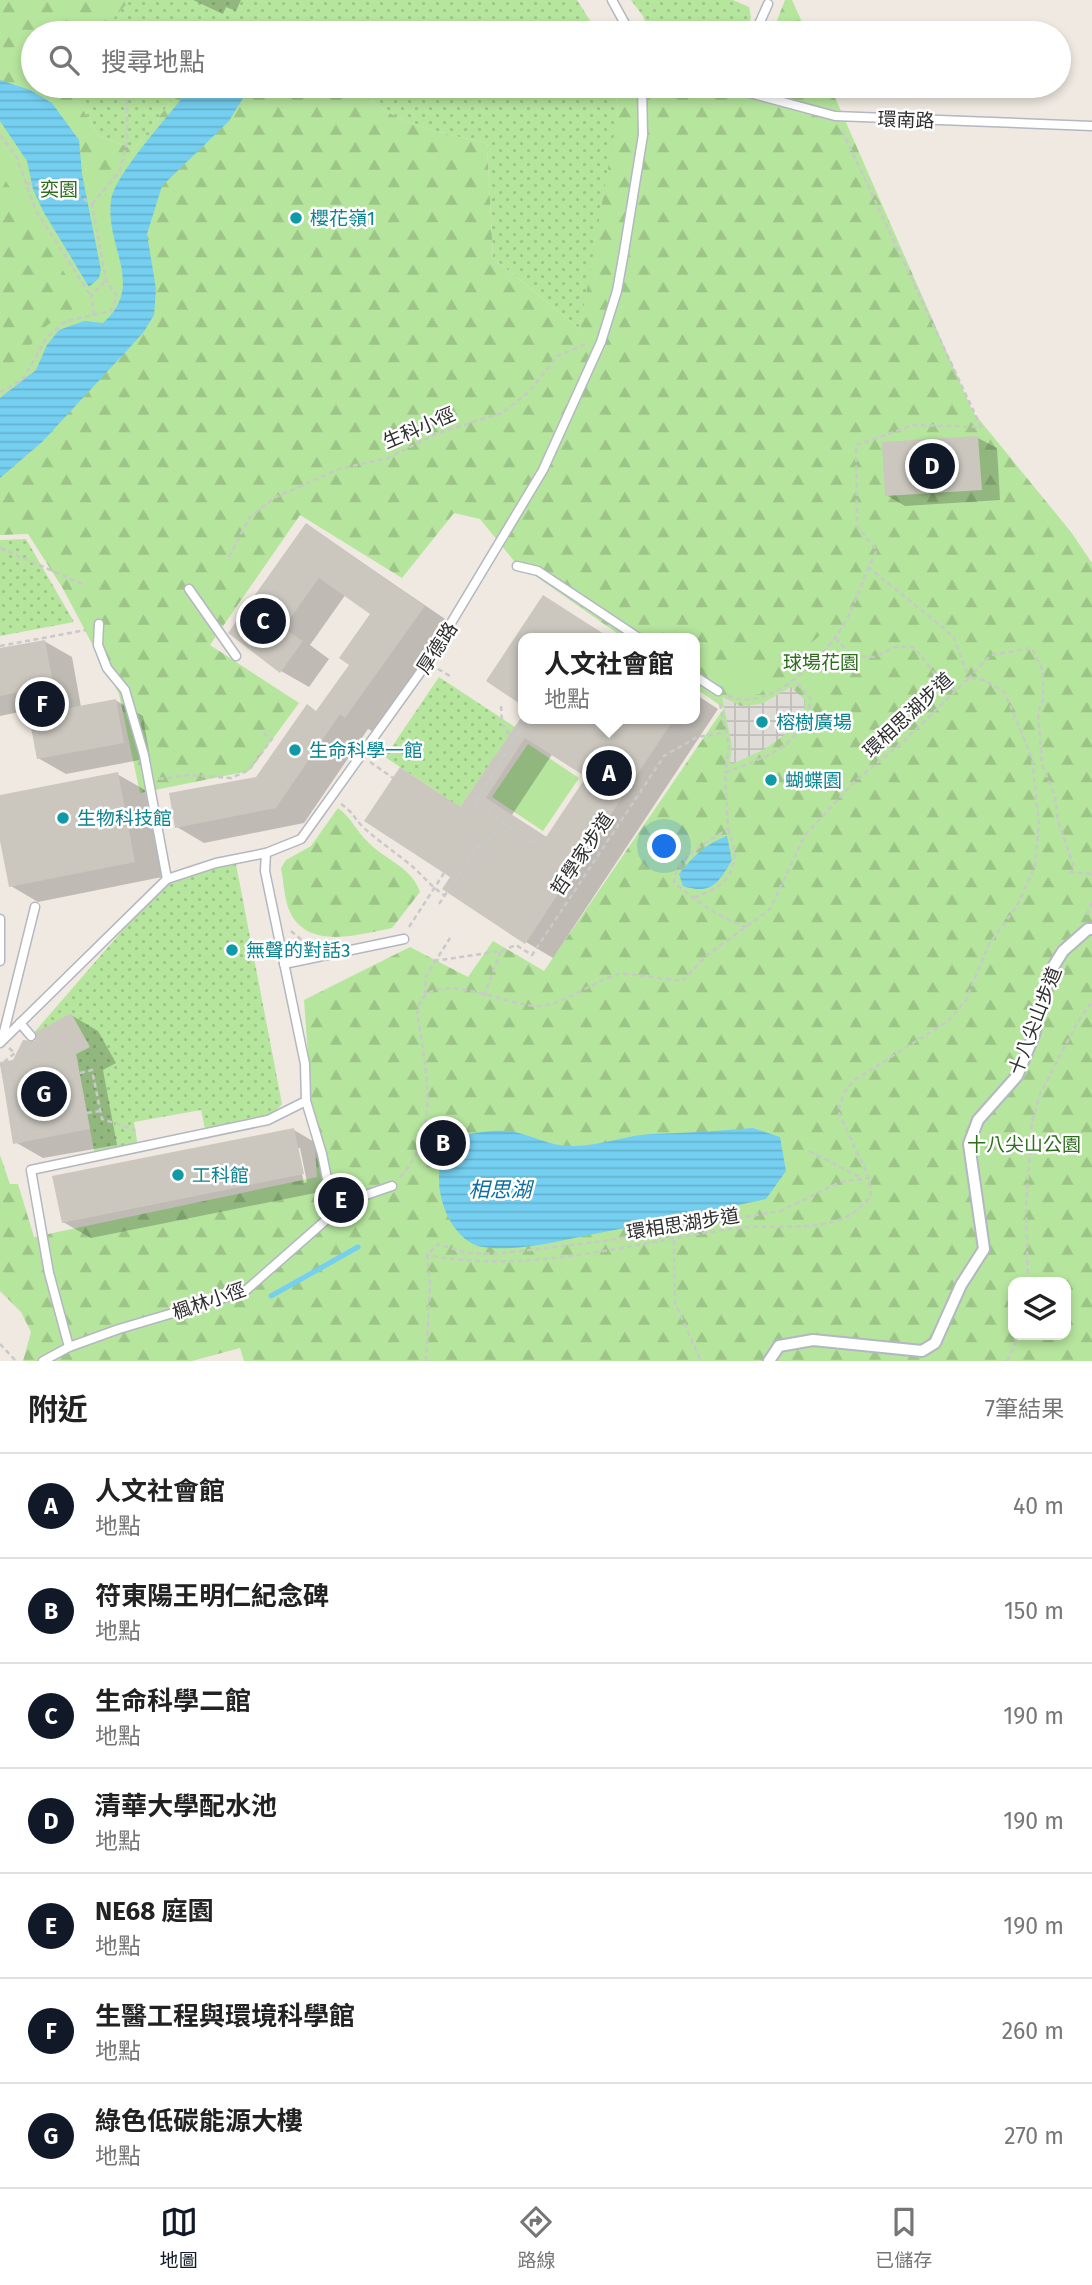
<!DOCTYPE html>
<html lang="zh-TW">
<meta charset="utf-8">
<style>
body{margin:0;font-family:"Fira Sans","Noto Sans TC",sans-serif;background:#f6f6f6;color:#222}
.controls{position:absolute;right:21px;bottom:21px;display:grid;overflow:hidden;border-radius:14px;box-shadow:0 4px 10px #0003}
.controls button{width:63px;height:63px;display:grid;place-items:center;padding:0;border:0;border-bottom:2px solid #e0e0e0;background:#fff;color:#222;font:35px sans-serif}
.you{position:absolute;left:665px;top:847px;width:24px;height:24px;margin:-18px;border:5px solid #fff;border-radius:50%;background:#1a73e8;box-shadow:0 0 0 10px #1a73e833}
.badge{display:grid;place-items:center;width:46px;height:46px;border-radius:50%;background:#111827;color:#fff;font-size:23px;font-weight:700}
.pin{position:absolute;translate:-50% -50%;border:4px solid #fff;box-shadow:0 2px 7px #0006}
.popup{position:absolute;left:518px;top:633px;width:182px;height:91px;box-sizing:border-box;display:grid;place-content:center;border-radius:14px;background:#fff;filter:drop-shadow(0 2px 5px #0005);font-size:23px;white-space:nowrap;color:#767676}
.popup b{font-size:26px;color:#222}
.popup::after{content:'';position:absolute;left:50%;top:100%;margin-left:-14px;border:14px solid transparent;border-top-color:#fff}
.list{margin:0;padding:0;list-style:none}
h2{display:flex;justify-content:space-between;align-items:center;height:91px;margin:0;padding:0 28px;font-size:30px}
h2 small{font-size:23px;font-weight:400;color:#767676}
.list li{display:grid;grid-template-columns:46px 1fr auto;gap:21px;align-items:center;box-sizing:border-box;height:105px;padding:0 28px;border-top:2px solid #e0e0e0}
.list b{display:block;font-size:26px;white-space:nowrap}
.list p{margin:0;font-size:23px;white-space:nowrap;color:#767676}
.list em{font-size:23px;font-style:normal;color:#767676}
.icon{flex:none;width:38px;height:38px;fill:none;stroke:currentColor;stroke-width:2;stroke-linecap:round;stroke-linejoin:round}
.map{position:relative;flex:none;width:1092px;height:1361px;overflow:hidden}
.search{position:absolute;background:#fff;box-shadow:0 4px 10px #0003;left:21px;right:21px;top:21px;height:77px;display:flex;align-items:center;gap:18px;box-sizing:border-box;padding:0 24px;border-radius:38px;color:#767676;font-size:26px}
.sheet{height:826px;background:#fff}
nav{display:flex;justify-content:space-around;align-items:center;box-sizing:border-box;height:98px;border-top:2px solid #e0e0e0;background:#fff;font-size:19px;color:#767676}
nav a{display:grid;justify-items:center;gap:4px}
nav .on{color:#111827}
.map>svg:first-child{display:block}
</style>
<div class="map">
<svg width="1092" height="1361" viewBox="0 0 1092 1361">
<defs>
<pattern id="grass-dots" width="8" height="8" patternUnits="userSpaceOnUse" patternTransform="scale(1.75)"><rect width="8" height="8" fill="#b6e59e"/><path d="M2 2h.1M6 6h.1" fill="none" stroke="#9dc588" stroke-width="1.8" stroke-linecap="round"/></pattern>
<pattern id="forest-firs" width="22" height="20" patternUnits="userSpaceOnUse" patternTransform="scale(1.75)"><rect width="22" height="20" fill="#b6e59e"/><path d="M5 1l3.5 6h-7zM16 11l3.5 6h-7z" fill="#9dc588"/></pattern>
<pattern id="plaza-grid" width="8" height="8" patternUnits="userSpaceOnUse" patternTransform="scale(1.75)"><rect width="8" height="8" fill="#dfdcd8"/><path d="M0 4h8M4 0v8" fill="none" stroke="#c0bdba"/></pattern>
<pattern id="water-rules" width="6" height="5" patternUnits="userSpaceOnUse" patternTransform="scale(1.75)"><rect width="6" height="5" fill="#75cff0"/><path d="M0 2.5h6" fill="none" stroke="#66b2ce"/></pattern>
</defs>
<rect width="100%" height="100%" fill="#efe9e1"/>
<g fill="url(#grass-dots)">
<polygon points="130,0 577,0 598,33 79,33 80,29 120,11"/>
<polygon points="631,0 733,0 749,7 751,17 746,33 649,33 643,16"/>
<polygon points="76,86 183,86 134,149 99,136 77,100"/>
<path d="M355 86H615L618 112 613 152 580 329 493 258 487 143C434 131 394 126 355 86Z"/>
<polygon points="26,539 74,622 0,636 0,540"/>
<polygon points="439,677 515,727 460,807 385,757"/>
<polygon points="235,859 282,1104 268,1120 206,1134 201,1110 134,1122 138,1147 95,1156 76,1054 89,1047 71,1013 31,1036 167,879"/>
</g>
<g fill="url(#forest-firs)" fill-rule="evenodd">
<path d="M0 0H130L106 27 80 29 79 33H33V86H76L77 100 99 136 134 149 183 86H355C394 126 434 131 487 143L493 258 580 329 618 112 615 86H701L731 98 749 86H830L973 412 1071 532 1092 563V1361H244L240 1348 192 1361H23L31 1332 21 1312 0 1291V1155L10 1184H18L34 1237 317 1177 304 1000 410 947 468 977 493 941 544 971 724 708 695 688V638H624L514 561 480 519 454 513 402 578 300 515 210 645 299 703 249 771 140 793 119 694 62 587 28 534 0 535ZM1013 1282H1066V1335H1013Z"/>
<polygon points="785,0 792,0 807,33 772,33"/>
<path d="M338 808C352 818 356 831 368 842 385 860 412 867 420 892L392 928C361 934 308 951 290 912 284 899 284 882 281 868L286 860 311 846Z"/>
</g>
<g fill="#b6e59e">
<path d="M0 115 42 138 89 157 103 192 110 200 125 283 118 310 103 323 84 321 47 345 36 370 0 398V384C24 369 25 346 44 328 58 315 82 314 76 291L0 172Z"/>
<polygon points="831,625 858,655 813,696 785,667"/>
<polygon points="731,656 768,684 760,694 741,697 712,681"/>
<polygon points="528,744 579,778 543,831 492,797"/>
</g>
<polygon fill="url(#plaza-grid)" points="791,687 805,700 804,713 791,730 765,749 730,765 732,745 722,697 741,706 761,704"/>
<g fill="url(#water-rules)">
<polygon points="0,80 30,90 52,103 79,140 82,174 101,270 99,278 89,287 43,211 33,189 27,161 0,121"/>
<path d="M191 86H257L248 90 229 121 162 186 147 234 156 289 154 315 143 333 42 442 0 478V398L36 370 47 345 59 330 84 321 103 323C146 285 105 247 111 201 114 174 173 112 191 86Z"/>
<path d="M727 836 732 860C718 884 711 895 683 886L679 874C692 857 707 843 727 836Z"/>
<path d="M753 1128 780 1137 786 1171 766 1199C709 1211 651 1223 594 1234 559 1241 518 1252 483 1247 439 1240 417 1145 470 1134 480 1132 496 1130 507 1131 529 1133 548 1147 574 1146 600 1146 626 1135 653 1134 687 1133 719 1131 753 1128Z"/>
</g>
<g fill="#0003" fill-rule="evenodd">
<polygon points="193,0 241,0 236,11 226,7 223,14"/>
<polygon points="978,438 997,448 1000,500 905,506 886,495"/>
<polygon points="307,525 451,623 374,732 368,729 304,823 204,843 177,827 257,778 317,712 351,665 373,613 346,594 310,645 329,659 309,687 281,671 230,633"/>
<polygon points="544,597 610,638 523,638 523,704 488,681"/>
<polygon points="44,641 72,657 81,707 115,700 143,716 150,758 66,774 38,758 29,710 0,716 0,650"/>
<path d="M695 694 718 709 553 958 526 942 452 877 401 770 462 808 523 717 695 719ZM553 753 588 777 548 838 512 815Z"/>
<polygon points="117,774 145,790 162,877 38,902 11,886 0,832 0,797"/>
<polygon points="71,1015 98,1031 116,1063 103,1070 117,1145 43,1158 15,1142 0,1064 14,1061"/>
<path d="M294 1130 321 1146 330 1190 91 1238 63 1222ZM296 1148H300L307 1182 304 1183Z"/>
</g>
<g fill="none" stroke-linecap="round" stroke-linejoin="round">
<polyline stroke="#75cff0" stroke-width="5" points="271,1296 358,1247"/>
</g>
<g fill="#cbc7bf" fill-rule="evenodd">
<polygon points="978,436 982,490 885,496 882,442"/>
<polygon points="306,523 425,606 345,718 340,714 276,808 175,828 169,793 256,777 307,704 316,711 349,665 339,658 370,614 319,578 283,628 303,641 280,673 228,633"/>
<polygon points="543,595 610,638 523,638 523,706 486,681"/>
<polygon points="45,640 58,710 116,699 124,743 37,759 24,691 0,696 0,648"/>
<path d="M520 719H674L525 944 442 889 450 877 364 821 400 767 460 807ZM525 738 586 777 546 837 486 798Z"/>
<polygon points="118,772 135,862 9,887 0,841 0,795"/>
<polygon points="71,1013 90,1047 76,1054 90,1129 13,1144 0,1062 13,1060 23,1040 35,1041 36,1032"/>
<polygon points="294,1128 304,1174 62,1223 52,1176"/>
</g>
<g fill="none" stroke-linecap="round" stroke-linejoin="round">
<g stroke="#b4b7c1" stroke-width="11">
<g id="service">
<polyline points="612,0 630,33"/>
<polyline points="755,33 768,4"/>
<polyline points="724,86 835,116 1092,126"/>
<polyline points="517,566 538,571 639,638"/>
<polyline points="189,589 236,656"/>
<polyline points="99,624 98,645 107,668 125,690 144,755 167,879"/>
<polyline points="695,676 718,691"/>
<polyline points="266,853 265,871 305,1064 306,1101 322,1154 334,1213"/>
<polyline points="0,919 0,961"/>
<polyline points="284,964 404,939"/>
<polyline points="20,1023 31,1036"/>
<polyline points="2,1040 35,907"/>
<polyline points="0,1043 167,879 216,863 266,853 301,839 427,663 543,470 601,342 617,291 624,252 643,135 642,86"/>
<polyline points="69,1347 49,1273 31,1170 268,1120 306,1101"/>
<polyline points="43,1361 69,1347 119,1329 244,1292 334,1213 360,1197 392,1186"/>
</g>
</g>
<g stroke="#b4b7c1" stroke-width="14">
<polyline id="pedestrian" points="769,1361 779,1346 813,1340 922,1351 935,1343 961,1285 984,1249 969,1144 978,1120 1017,1076 1034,1035 1050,972 1063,951 1088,929 1092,929"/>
</g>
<g stroke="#c9c9c9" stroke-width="2.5" stroke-dasharray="5 3.5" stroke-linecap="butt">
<polyline points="0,135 16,156 36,211 91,296"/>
<polyline points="92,204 120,171 127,141 127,86"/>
<polyline points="94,315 91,296 106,280"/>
<polyline points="0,392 23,379 47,337 66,321 111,311 117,296 106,280 92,204 69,190 26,183"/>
<polyline points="0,548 85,585"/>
<polyline points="229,557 249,518 274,498 339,469 388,458 438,433 502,413 530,391 557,356 586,344"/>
<polyline points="868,567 953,636 969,678 991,655 1032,648 1043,671 1043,700 1038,712 1042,764 1055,797 1058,821 1073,864 1071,872 1092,874"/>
<polyline points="835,638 853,656 876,657 894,647 914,647 934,673 955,691"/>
<polyline points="0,646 86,630"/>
<polyline points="438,669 450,676"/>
<path d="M728 696C767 712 812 668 835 638 854 613 862 578 877 550L857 527 856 445 914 425 981 427 841 128"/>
<polyline points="720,704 729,745 725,773"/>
<polyline points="501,706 502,724 514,740"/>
<polyline points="524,724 474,804 542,847"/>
<polyline points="370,762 393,778"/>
<polyline points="159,779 190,775 231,778 249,770 272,739 260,731"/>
<path d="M341 804C354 813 354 818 363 827 377 840 392 850 407 862 421 873 429 885 444 895"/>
<path d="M694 897C729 887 744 865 728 830"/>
<polyline points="439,904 478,846 483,850 502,822"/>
<polyline points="1087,915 1092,900"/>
<polyline points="409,927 444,873"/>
<path d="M747 927C720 918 696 902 674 882 677 856 707 842 728 829L725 773C766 756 803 748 811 699L793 679"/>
<polyline points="291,931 310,947"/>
<polyline points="434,961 501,951 516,945 532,955 664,756 697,737 727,732"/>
<polyline points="425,995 426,976 450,938"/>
<polyline points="484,996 501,951"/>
<polyline points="9,1048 15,1053 5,1061 22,1142"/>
<polyline points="80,1073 92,1070 102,1119 135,1130"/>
<polyline points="87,1113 100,1111"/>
<polyline points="809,1151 862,1178"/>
<path d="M400 1177C441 1133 426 1066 417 1013 425 960 509 1009 542 1006 565 1003 595 981 618 974 624 972 670 980 682 981L706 956 770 909 805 835 855 781 905 740 969 678 985 680 1005 693 1032 758 1039 823 1035 866 1017 906 989 944 966 1000 948 1021 853 1081 844 1093 838 1111 869 1178 871 1196C862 1206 854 1214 842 1219 805 1232 768 1223 730 1229 630 1243 529 1275 427 1255"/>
<polyline points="674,1240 675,1303 701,1361"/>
<polyline points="1028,1282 1026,1206 1032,1123 1040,1094 1077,1023 1092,1002"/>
<polyline points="0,1344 16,1361"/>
<polyline points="426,1361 430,1284 427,1255 438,1244 467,1253 496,1254 604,1241 781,1211 840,1182 869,1178"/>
<polyline points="1007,1361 1019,1335"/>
</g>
<use href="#service" stroke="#fff" stroke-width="8"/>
<use href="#pedestrian" stroke="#fff" stroke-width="10"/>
</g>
<g fill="#0f9aa8" stroke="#fff" stroke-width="2.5">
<circle cx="296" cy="218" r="7"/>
<circle cx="762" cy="722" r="7"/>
<circle cx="295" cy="750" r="7"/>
<circle cx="771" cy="780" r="7"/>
<circle cx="63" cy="818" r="7"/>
<circle cx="232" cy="950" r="7"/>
<circle cx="178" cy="1175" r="7"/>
</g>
<g text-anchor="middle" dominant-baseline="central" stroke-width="5" stroke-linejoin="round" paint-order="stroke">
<g font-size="19" fill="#2e2e2e" stroke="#fff">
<text transform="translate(906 120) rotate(2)">環南路</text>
<text transform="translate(419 428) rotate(-23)">生科小徑</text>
<text transform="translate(437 648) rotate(-57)">厚德路</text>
<text transform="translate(908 715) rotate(-43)">環相思湖步道</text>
<text transform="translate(582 854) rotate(-56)">哲學家步道</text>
<text transform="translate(1035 1021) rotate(-69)">十八尖山步道</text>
<text transform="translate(683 1224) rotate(-9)">環相思湖步道</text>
<text transform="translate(209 1301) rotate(-19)">楓林小徑</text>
</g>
<g font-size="19" fill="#2c6e1b" stroke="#fff">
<text x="59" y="189">奕園</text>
<text x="821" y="662">球場花園</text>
<text x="1024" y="1144">十八尖山公園</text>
</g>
<g font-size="19" fill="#0d838f" stroke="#fff" text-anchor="start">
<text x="310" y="218">櫻花嶺1</text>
<text x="776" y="722">榕樹廣場</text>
<text x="309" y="750">生命科學一館</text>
<text x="785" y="780">蝴蝶園</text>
<text x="77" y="818">生物科技館</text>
<text x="246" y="950">無聲的對話3</text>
<text x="192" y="1175">工科館</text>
</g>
<g font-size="21" font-style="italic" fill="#0d6fa3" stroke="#fff">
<text x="500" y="1190">相思湖</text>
</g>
</g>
</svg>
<div class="controls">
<button><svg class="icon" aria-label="layers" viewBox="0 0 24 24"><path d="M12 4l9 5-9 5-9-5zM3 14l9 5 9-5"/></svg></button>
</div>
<div class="you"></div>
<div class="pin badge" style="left:609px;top:773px">A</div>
<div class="popup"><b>人文社會館</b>地點</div>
<div class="pin badge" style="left:443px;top:1143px">B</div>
<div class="pin badge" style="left:263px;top:621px">C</div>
<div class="pin badge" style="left:932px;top:466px">D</div>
<div class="pin badge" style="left:341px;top:1200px">E</div>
<div class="pin badge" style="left:42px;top:704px">F</div>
<div class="pin badge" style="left:44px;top:1094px">G</div>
<div class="search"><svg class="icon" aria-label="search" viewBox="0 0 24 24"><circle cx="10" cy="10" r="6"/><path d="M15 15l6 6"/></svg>搜尋地點</div>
</div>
<section class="sheet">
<h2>附近<small>7筆結果</small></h2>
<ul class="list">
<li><span class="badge">A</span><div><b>人文社會館</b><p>地點</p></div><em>40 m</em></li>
<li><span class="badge">B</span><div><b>符東陽王明仁紀念碑</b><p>地點</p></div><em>150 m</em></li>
<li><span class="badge">C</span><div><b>生命科學二館</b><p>地點</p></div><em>190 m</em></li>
<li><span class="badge">D</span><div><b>清華大學配水池</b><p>地點</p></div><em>190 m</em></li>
<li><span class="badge">E</span><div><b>NE68 庭園</b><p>地點</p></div><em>190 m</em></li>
<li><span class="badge">F</span><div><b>生醫工程與環境科學館</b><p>地點</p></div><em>260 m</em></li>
<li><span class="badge">G</span><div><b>綠色低碳能源大樓</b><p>地點</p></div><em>270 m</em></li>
</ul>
</section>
<nav>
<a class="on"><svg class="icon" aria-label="map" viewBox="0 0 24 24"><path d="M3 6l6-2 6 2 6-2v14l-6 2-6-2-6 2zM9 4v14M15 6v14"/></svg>地圖</a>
<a><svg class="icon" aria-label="directions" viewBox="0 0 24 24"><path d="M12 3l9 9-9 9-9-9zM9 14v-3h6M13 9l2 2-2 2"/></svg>路線</a>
<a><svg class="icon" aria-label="saved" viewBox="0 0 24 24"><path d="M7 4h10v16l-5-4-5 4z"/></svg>已儲存</a>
</nav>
